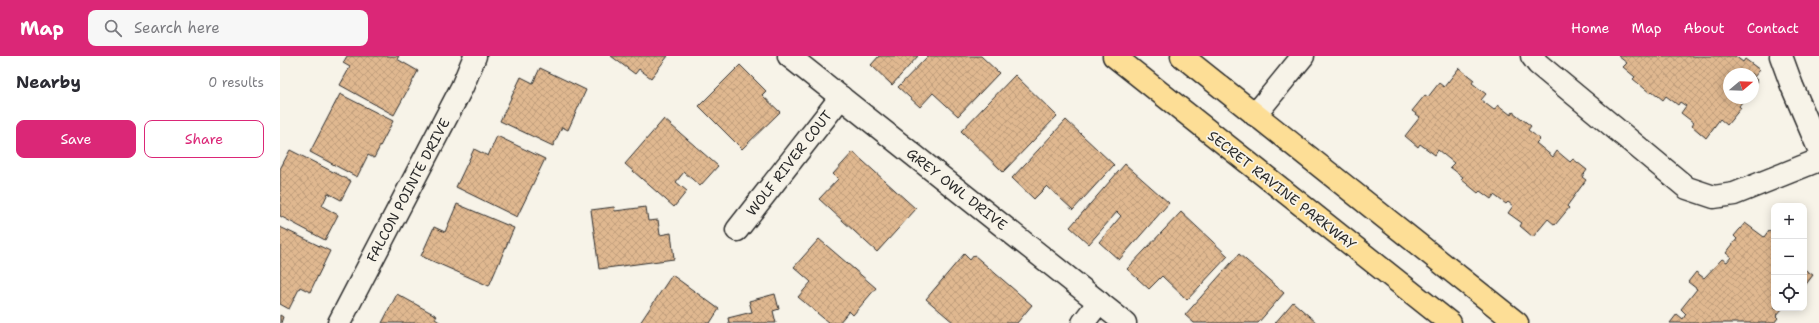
<!DOCTYPE html>
<meta charset="utf-8">
<style>
body{margin:0;font-family:"Shantell Sans",sans-serif;background:#f7f7f7;color:#2b2b33}
.controls{position:absolute;right:12px;bottom:12px;display:grid;overflow:hidden;border-radius:8px;box-shadow:0 2px 10px #0003}
.controls button{width:36px;height:36px;display:grid;place-items:center;padding:0;border:0;border-bottom:1px solid #e1e1e2;background:#fff;color:#2b2b33;font:20px sans-serif}
.compass{position:absolute;left:1443px;top:12px;width:36px;height:36px;border-radius:50%;background:#fff;box-shadow:0 2px 10px #0003;rotate:71deg}
.list{margin:0;padding:0;list-style:none}
h2{display:flex;justify-content:space-between;align-items:center;height:52px;margin:0;padding:0 16px;font-size:17px}
h2 small{font-size:13px;font-weight:400;color:#7c7c81}
.actions{display:flex;gap:8px;padding:12px 16px}
.actions a{flex:1;padding:9px 0;border:1px solid #db2777;border-radius:8px;text-align:center;font-size:14px;color:#db2777}
.actions .main{background:#db2777;color:#fff}
.icon{flex:none;width:22px;height:22px;fill:none;stroke:currentColor;stroke-width:2;stroke-linecap:round;stroke-linejoin:round}
.map{position:relative;flex:none;width:1539px;height:267px;overflow:hidden}
header{display:flex;align-items:center;gap:24px;box-sizing:border-box;height:56px;padding:0 20px;background:#db2777;color:#fff}
header strong{font-size:19px}
nav{display:flex;gap:22px;margin-inline-start:auto;font-size:14px}
.search{width:280px;height:36px;background:#f7f7f7;display:flex;align-items:center;gap:10px;box-sizing:border-box;padding:0 14px;border-radius:8px;color:#7c7c81;font-size:15px}
main{display:flex}
aside{flex:1;background:#fff}
.map>svg:first-child{display:block}
</style>
<header>
<strong>Map</strong>
<div class="search"><svg class="icon" aria-label="search" viewBox="0 0 24 24"><circle cx="10" cy="10" r="6"/><path d="M15 15l6 6"/></svg>Search here</div>
<nav><a>Home</a><a>Map</a><a>About</a><a>Contact</a></nav>
</header>
<main>
<aside>
<h2>Nearby<small>0 results</small></h2>
<ul class="list">
</ul>
<div class="actions"><a class="main">Save</a><a>Share</a></div>
</aside>
<div class="map">
<svg width="1539" height="267" viewBox="0 0 1539 267">
<defs>
<pattern id="building-cross-hatch" width="8" height="8" patternUnits="userSpaceOnUse"><rect width="8" height="8" fill="#e0b890"/><path d="M0 0l8 8M0 8l8-8" fill="none" stroke="#c09e7c"/></pattern>
</defs>
<rect width="100%" height="100%" fill="#f7f3e8"/>
<filter id="ink" filterUnits="userSpaceOnUse"><feTurbulence type="fractalNoise" baseFrequency=".025" numOctaves="2"/><feDisplacementMap in="SourceGraphic" scale="8" xChannelSelector="R" yChannelSelector="G"/><feConvolveMatrix kernelMatrix="1 2 1 2 8 2 1 2 1" color-interpolation-filters="sRGB"/></filter>
<g filter="url(#ink)">
<g fill="url(#building-cross-hatch)" stroke="#2b2b2b">
<polygon points="67,0 119,0 117,3 138,15 114,59 60,29 70,11 63,7"/>
<polygon points="331,0 388,0 371,22 359,13 355,18"/>
<polygon points="599,0 638,0 612,29 591,9"/>
<polygon points="648,0 701,0 719,17 678,60 653,37 640,51 618,31"/>
<polygon points="1338,0 1455,0 1463,6 1465,3 1480,14 1474,21 1478,25 1473,32 1473,18 1449,18 1449,42 1465,42 1459,50 1461,52 1447,69 1440,63 1426,82 1412,70 1414,67 1401,57 1406,50 1400,46 1398,49 1386,40 1383,44 1372,35 1370,37 1353,23 1355,21 1343,11 1347,7"/>
<polygon points="460,9 486,35 482,39 500,56 462,93 419,50"/>
<polygon points="260,12 306,34 288,74 282,71 273,90 220,65 241,21 253,27"/>
<polygon points="1179,12 1194,24 1192,27 1206,38 1201,44 1214,54 1218,49 1231,59 1233,56 1251,70 1248,74 1260,83 1256,87 1273,101 1277,95 1290,106 1293,103 1307,114 1302,121 1306,124 1287,150 1289,152 1275,169 1268,163 1253,181 1240,170 1242,167 1228,157 1233,150 1228,146 1226,148 1214,139 1211,143 1200,135 1198,137 1181,123 1183,121 1170,111 1174,107 1158,94 1155,99 1140,88 1138,91 1125,80 1140,61 1132,55 1145,39 1148,41 1159,27 1164,31"/>
<polygon points="735,19 777,60 723,116 681,75"/>
<polygon points="60,38 113,65 94,102 88,99 77,121 30,96"/>
<polygon points="384,63 438,110 420,130 404,116 396,126 407,135 394,151 345,108"/>
<polygon points="786,64 834,109 793,154 767,130 754,143 732,122"/>
<polygon points="217,80 265,103 237,161 176,131 194,93 208,100"/>
<polygon points="10,94 71,125 61,144 48,137 42,150 58,159 45,184 0,160 0,113"/>
<polygon points="573,96 636,153 597,196 539,143 558,123 553,118"/>
<polygon points="845,108 889,147 839,204 819,186 841,160 837,156 809,188 790,171"/>
<polygon points="177,148 234,172 209,230 141,200 154,171 165,176"/>
<polygon points="334,151 335,155 366,151 368,165 378,164 380,179 391,177 394,203 319,213 311,154"/>
<polygon points="901,156 948,200 907,244 882,220 869,233 847,213"/>
<polygon points="1465,167 1484,181 1489,174 1494,178 1494,252 1503,252 1496,260 1498,262 1494,267 1390,267 1397,258 1403,263 1406,258 1401,253 1417,233 1408,226 1416,216 1424,222 1442,203 1447,206 1451,201 1446,197 1457,183 1454,180"/>
<polygon points="0,171 50,195 30,236 20,231 9,253 0,248"/>
<polygon points="539,183 596,232 573,259 569,255 559,267 549,267 518,241 531,226 514,211"/>
<polygon points="684,198 690,204 694,199 752,249 737,267 674,267 646,243"/>
<polygon points="959,198 1004,237 978,267 914,267 905,259"/>
<polygon points="1524,213 1533,219 1524,231"/>
<polygon points="392,219 439,253 430,267 360,267"/>
<polygon points="117,238 157,260 155,263 161,267 102,267"/>
<polygon points="495,238 499,253 493,255 496,267 449,267 448,262 472,256 469,245"/>
<polygon points="1013,246 1037,267 995,267"/>
<polygon points="0,259 3,261 1,267 0,267"/>
</g>
<g fill="none" stroke-linecap="round" stroke-linejoin="round">
<g stroke="#2b2b2b" stroke-width="25">
<g id="minor">
<polyline points="509,0 845,267"/>
<polyline points="1252,0 1258,8 1407,132 1434,141 1454,138 1539,104"/>
<polyline points="1501,0 1512,30 1539,93"/>
<polyline points="975,59 1023,0"/>
<polyline points="457,174 561,41"/>
<polyline points="59,267 182,31 195,0"/>
<polyline points="803,267 819,246"/>
</g>
</g>
<g stroke="#2b2b2b" stroke-width="25">
<g id="major">
<polyline points="834,0 1170,267"/>
<polyline points="902,0 1237,267"/>
</g>
</g>
<use href="#minor" stroke="#f7f3e8" stroke-width="22"/>
<use href="#major" stroke="#fdde96" stroke-width="22"/>
</g>
</g>
<g text-anchor="middle" dominant-baseline="central" stroke-width="3.5" stroke-linejoin="round" paint-order="stroke">
<g font-size="14" fill="#2b2b2b" stroke="#f7f3e8">
<text transform="translate(509 107) rotate(-52)">WOLF RIVER COUT</text>
<text transform="translate(677 133) rotate(38)">GREY OWL DRIVE</text>
<text transform="translate(128 134) rotate(-62)">FALCON POINTE DRIVE</text>
<text transform="translate(1002 134) rotate(38)">SECRET RAVINE PARKWAY</text>
</g>
</g>
</svg>
<div class="controls">
<button>+</button>
<button>−</button>
<button><svg class="icon" aria-label="locate" viewBox="0 0 24 24"><circle cx="12" cy="12" r="6"/><path d="M12 2v4M12 18v4M2 12h4M18 12h4"/></svg></button>
</div>
<svg class="compass" viewBox="-18 -18 36 36"><path d="M0-13l5 13h-10z" fill="#e53935"/><path d="M0 13l5-13h-10z" fill="#7c7c81"/></svg>
</div>
</main>
